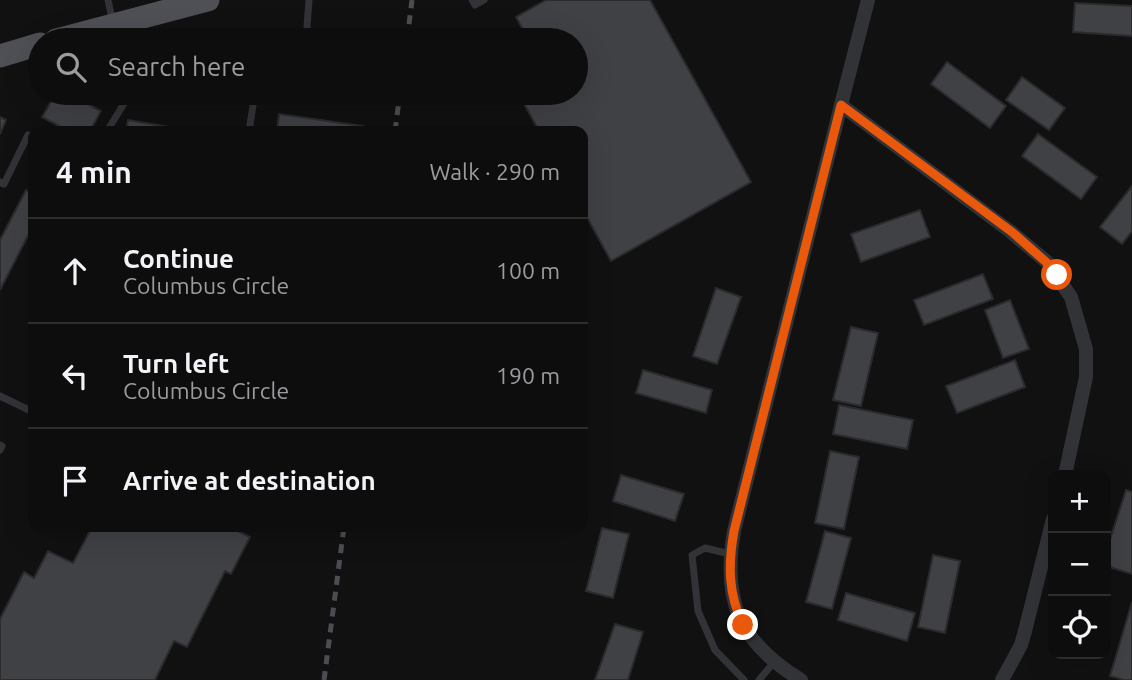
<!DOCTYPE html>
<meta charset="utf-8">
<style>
body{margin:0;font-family:Ubuntu,sans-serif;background:#161617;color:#f1f3f6}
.controls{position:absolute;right:21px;bottom:21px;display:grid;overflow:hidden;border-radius:14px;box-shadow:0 7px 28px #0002}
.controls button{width:63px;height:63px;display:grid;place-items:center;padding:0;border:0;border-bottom:2px solid #2d2d2e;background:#0d0d0e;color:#f1f3f6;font:35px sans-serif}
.stop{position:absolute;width:21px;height:21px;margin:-16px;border:5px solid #ea580c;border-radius:50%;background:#fff}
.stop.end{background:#ea580c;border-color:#fff;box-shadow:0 2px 7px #0008}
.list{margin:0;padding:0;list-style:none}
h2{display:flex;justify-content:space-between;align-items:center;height:91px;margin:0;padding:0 28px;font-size:30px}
h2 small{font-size:23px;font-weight:400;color:#9a9c9e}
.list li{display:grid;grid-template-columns:46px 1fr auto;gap:21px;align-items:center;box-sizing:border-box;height:105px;padding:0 28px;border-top:2px solid #2d2d2e}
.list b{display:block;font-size:26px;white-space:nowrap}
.list p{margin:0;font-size:23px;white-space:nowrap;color:#9a9c9e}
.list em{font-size:23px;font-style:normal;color:#9a9c9e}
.icon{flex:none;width:38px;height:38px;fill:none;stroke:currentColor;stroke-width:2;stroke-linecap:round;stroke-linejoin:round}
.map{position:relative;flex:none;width:1132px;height:680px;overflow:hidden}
.search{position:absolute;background:#0d0d0e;box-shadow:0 7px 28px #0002;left:28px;top:28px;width:560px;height:77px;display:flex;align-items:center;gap:18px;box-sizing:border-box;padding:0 24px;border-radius:38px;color:#9a9c9e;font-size:26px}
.panel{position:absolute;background:#0d0d0e;box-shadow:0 7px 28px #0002;left:28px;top:126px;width:560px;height:406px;border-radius:14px}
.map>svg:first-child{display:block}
</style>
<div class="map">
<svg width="1132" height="680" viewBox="0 0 1132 680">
<rect width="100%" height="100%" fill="#111112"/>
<g fill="#404145" stroke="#2b2b2e" stroke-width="2">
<polygon points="546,0 650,0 751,182 611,261 583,210 583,131 539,131 518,93 576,93 576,40 520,40 527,37 516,17"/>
<polygon points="1075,3 1132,6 1132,36 1073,32"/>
<polygon points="947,62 1006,106 990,128 931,84"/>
<polygon points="1022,77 1065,108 1049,130 1006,100"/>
<polygon points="56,93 67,93 101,111 90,131 59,131 61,127 42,117"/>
<polygon points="279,114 363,126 362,131 277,131"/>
<polygon points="0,117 6,120 0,134"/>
<polygon points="128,120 193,131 126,131"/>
<polygon points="1038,134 1097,177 1081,199 1022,156"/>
<polygon points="1132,186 1132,231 1122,244 1100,227"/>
<polygon points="26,190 33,194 33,226 0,290 0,240"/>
<polygon points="920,210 930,237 861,262 851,234"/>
<polygon points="983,274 993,299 924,325 914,300"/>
<polygon points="716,288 741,297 717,364 693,356"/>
<polygon points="1010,300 1029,349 1003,358 985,310"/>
<polygon points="851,327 878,333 861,406 833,400"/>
<polygon points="1015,360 1025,387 957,413 946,386"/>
<polygon points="643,370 712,390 706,413 636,393"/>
<polygon points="839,405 913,420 907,449 833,434"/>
<polygon points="830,451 859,457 844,529 815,523"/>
<polygon points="621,475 684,494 675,521 613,501"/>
<polygon points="1126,490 1132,492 1132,574 1106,566 1106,552"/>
<polygon points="92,527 229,527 250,537 231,574 225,571 187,647 174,641 155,680 0,680 0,619 24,572 34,578 48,551 73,563"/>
<polygon points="602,528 629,534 613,598 586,591"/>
<polygon points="825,531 851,538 832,609 806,602"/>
<polygon points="933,555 960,561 945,633 918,627"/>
<polygon points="846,593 915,613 907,641 838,620"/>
<polygon points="1132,602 1132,680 1124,680 1110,676"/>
<polygon points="615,624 643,632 628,680 595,680"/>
</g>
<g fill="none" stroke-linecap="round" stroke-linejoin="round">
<g stroke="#323337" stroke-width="7">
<polyline points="108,0 113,23"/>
<polyline points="472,0 475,5 484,0"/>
<polyline points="135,40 139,22"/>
<polyline points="306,40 309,0"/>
<polyline points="308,93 360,100"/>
<polyline points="107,131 125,102 126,93"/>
<polyline points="249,131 255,93"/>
<polyline points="0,182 4,184 28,135"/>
<polyline points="0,396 33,412"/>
<polyline points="0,445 2,446 0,450"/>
<polyline points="730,554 705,548 692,555 698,611 715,650 744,680"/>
<polyline points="759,680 775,661"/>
</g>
<g stroke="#323337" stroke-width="14">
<polyline points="841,105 868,0"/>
<path d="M801 680C739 642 722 601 734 531L841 105 1011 232 1047 262 1071 297 1086 349V377L1065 475"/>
<polyline points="1002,680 1021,645 1025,631 1053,519"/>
</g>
<g stroke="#4f5056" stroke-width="23">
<polyline points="56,40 208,0"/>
<polyline points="0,56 40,44"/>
</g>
<g stroke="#4b4d52" stroke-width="5" stroke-dasharray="9 7" stroke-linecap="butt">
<polyline points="407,40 412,0"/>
<polyline points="395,131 400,93"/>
<polyline points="324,680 344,527"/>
</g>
</g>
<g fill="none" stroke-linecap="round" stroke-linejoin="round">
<path stroke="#ea580c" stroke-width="9" d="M743 625C728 593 728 565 734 531L841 105 1012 232 1046 262 1057 275"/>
</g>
</svg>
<div class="controls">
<button>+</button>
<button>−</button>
<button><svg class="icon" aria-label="locate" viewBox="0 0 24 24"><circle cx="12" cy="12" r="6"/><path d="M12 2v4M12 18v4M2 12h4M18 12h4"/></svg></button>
</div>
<div class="stop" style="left:1057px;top:275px"></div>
<div class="stop end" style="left:743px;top:625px"></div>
<div class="search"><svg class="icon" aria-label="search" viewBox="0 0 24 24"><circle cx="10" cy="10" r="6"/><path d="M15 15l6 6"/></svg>Search here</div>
<section class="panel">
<h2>4 min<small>Walk · 290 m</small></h2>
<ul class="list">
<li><svg class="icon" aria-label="ahead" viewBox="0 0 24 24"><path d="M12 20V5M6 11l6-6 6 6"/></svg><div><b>Continue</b><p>Columbus Circle</p></div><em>100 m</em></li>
<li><svg class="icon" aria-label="left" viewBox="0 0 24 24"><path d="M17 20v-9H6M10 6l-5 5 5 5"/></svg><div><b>Turn left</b><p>Columbus Circle</p></div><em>190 m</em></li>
<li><svg class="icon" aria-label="arrive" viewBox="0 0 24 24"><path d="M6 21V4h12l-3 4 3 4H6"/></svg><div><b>Arrive at destination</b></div></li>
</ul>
</section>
</div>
